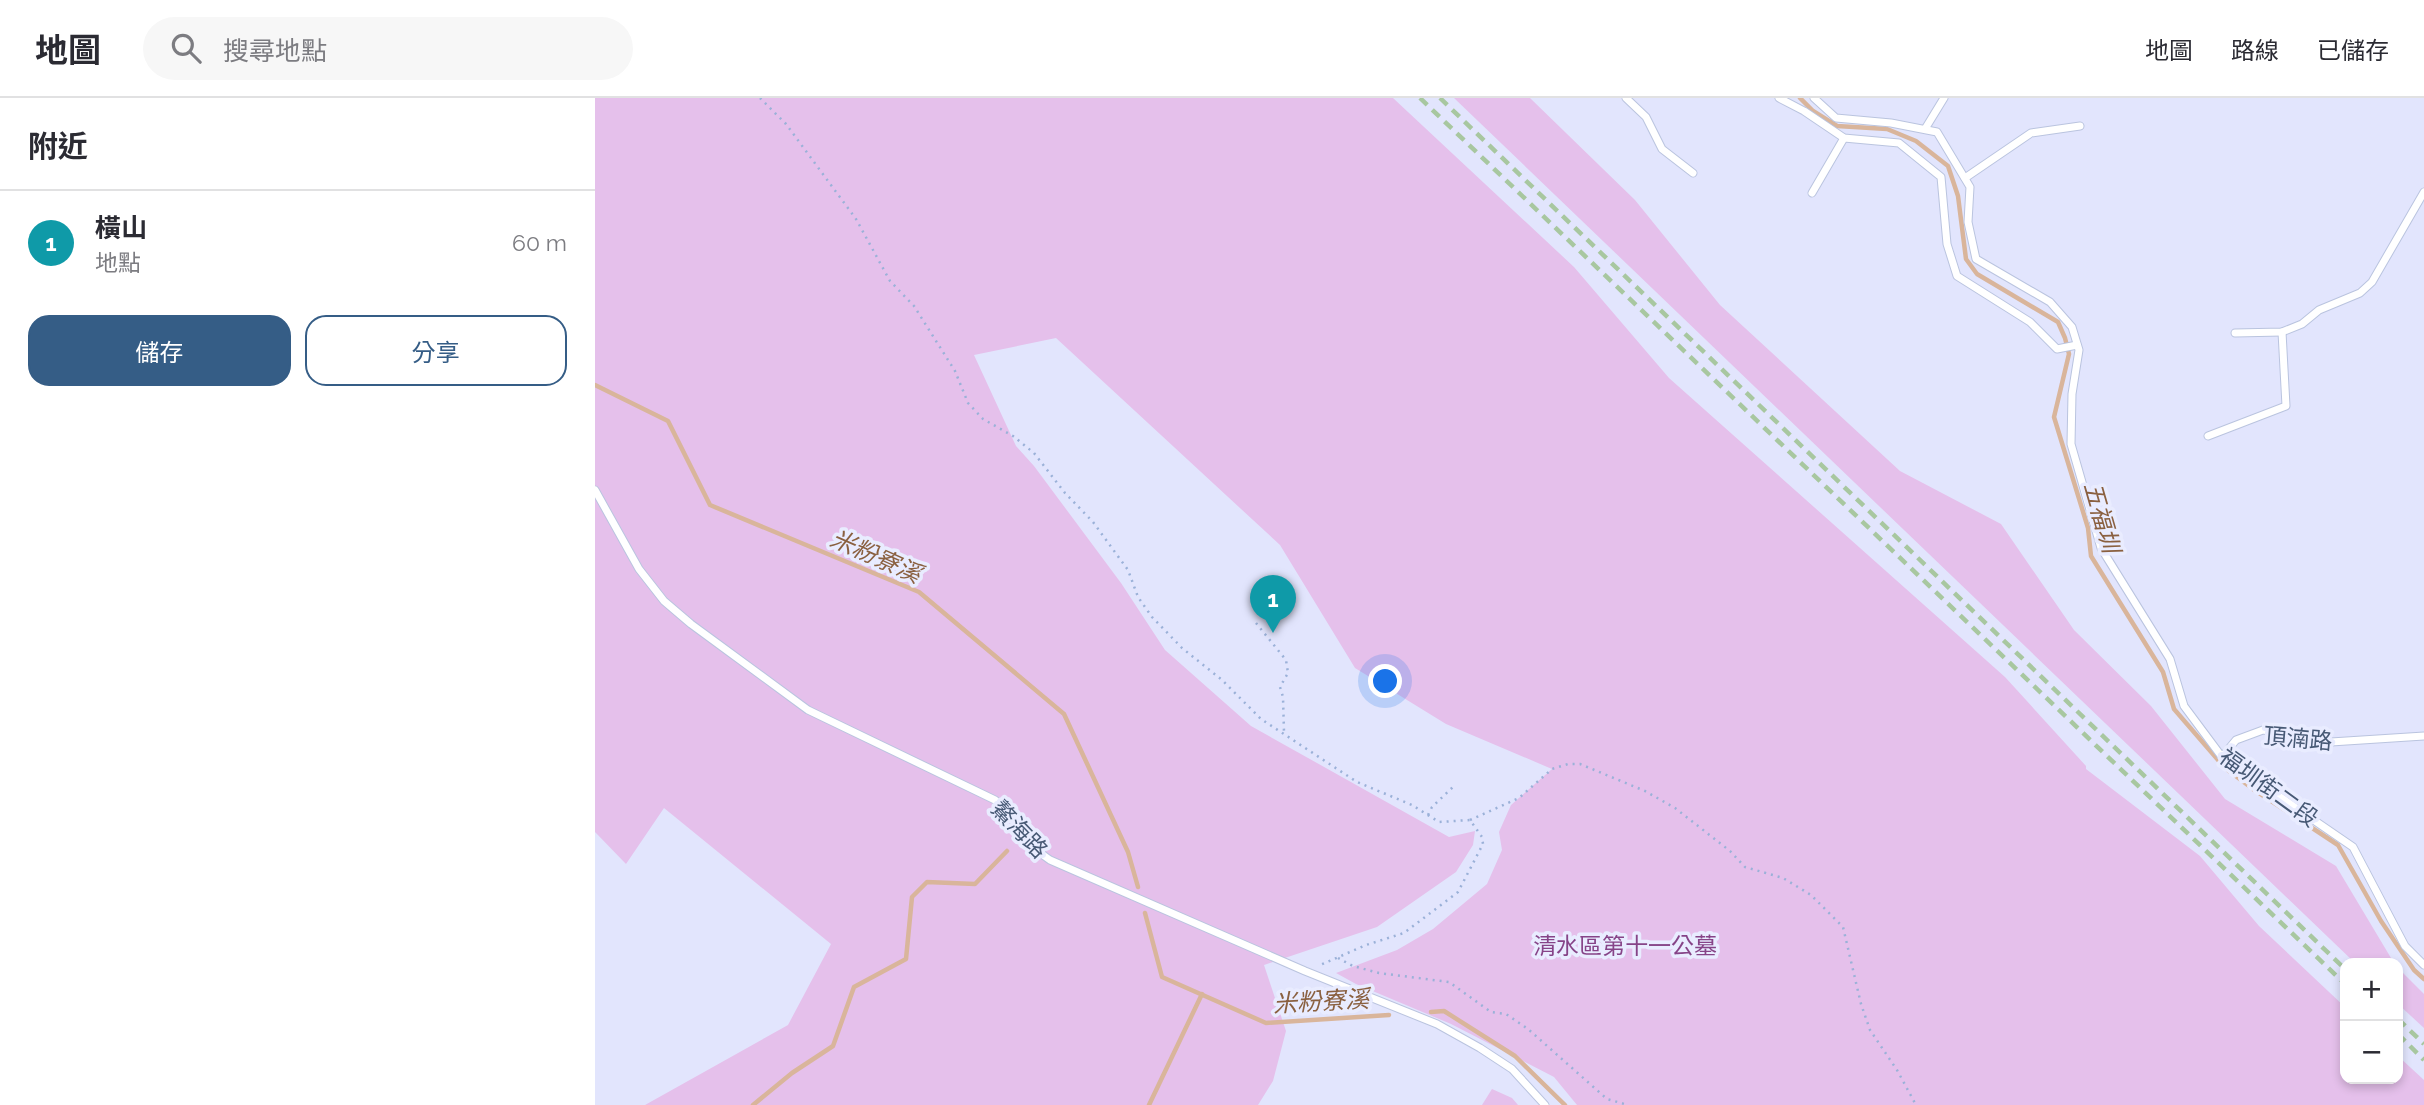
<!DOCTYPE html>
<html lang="zh-TW">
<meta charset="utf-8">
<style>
body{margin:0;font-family:Raleway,"Noto Sans TC",sans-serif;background:#f7f7f7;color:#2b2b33}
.controls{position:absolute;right:21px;bottom:21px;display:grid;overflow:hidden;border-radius:14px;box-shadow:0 4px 10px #0003}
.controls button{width:63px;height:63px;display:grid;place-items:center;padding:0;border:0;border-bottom:2px solid #e1e1e2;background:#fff;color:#2b2b33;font:35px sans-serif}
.you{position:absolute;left:791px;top:584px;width:24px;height:24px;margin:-18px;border:5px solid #fff;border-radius:50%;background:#1a73e8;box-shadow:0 0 0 10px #1a73e833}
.badge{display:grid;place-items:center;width:46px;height:46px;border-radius:50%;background:#355d86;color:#fff;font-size:23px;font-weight:700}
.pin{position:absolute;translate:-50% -58px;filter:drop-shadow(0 2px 4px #0008)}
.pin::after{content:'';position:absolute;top:37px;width:24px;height:21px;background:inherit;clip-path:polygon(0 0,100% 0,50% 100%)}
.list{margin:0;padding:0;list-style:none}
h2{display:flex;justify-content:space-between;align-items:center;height:91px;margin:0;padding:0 28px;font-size:30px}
h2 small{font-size:23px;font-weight:400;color:#7c7c81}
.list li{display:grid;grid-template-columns:46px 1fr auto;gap:21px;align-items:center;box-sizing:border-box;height:105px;padding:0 28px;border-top:2px solid #e1e1e2}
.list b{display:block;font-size:26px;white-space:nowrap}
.list p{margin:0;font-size:23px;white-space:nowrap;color:#7c7c81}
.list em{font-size:23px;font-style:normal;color:#7c7c81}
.actions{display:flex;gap:14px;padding:21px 28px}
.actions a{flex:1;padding:16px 0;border:2px solid #355d86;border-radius:21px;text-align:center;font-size:24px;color:#355d86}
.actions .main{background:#355d86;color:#fff}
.icon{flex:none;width:38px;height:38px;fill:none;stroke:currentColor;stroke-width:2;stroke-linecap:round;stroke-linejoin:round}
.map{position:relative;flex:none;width:1829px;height:1007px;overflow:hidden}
header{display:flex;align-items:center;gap:42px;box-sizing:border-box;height:98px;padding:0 35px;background:#fff;border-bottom:2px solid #e1e1e2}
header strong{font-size:33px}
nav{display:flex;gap:38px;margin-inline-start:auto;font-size:24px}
.search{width:490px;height:63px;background:#f7f7f7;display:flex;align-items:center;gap:18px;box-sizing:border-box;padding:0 24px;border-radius:38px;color:#7c7c81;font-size:26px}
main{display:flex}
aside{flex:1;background:#fff}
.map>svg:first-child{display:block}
</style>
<header>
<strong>地圖</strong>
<div class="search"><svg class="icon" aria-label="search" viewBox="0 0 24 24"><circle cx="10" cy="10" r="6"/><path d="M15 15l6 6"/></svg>搜尋地點</div>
<nav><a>地圖</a><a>路線</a><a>已儲存</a></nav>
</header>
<main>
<aside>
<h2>附近<small></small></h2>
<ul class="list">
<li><span class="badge" style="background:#0f9aa8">1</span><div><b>橫山</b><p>地點</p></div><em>60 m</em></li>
</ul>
<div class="actions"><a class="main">儲存</a><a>分享</a></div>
</aside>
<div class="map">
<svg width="1829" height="1007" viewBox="0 0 1829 1007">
<rect width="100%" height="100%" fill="#e2e5fd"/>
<g fill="#e5c0eb">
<polygon points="0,0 798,0 979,169 1074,280 1410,579 1491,668 1491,671 1605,758 1664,828 1750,909 1750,981 1803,981 1803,958 1829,982 1829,1007 982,1007 959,979 856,926 761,886 741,875 802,852 838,831 892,786 907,752 904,734 916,707 957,671 851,626 760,570 685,447 461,240 379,257 421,348 439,368 526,485 570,552 656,628 854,739 880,733 878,747 861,774 782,829 669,867 691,933 678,983 663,1007 50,1007 193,927 236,846 69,710 31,766 0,734"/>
<polygon points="859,0 935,0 1040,102 1125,207 1305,373 1406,426 1479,532 1556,608 1630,701 1741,768 1799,865 1760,865"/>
<polygon points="1803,870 1829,896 1829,930 1803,906"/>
<polygon points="897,991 917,1000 923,1007 887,1007"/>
</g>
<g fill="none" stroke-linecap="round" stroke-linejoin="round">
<g stroke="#d9b59b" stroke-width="4.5">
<polyline points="1205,0 1218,13 1242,28 1292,31 1321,43 1353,68 1363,98 1371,161 1382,176 1463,224 1470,240 1474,256 1459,319 1493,430 1496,458 1568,574 1579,611 1630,670 1658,691 1743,747 1786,823 1819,872 1829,881"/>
<polyline points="0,287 73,323 115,407 324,494 469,616 533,754 543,789"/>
<polyline points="550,815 567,879 671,925 794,917"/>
<polyline points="836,914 849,913 920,958 970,1007"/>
<polyline points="158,1007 197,975 238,948 259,889 311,861 317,799 332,784 380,786 412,753"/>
<polyline points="554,1007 607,896"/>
</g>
<g stroke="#bac4df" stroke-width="9">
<g id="service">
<polyline points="1031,0 1051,19 1067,51 1098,75"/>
<polyline points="1184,0 1209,13 1249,40 1304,45 1346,79 1352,146 1362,178 1435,224 1462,251 1482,247"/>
<polyline points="1219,0 1241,20 1296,25 1342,34 1375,89 1373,124 1381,161 1455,204 1477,229 1484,252 1477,296 1476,346 1506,450 1575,561 1589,608 1627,659 1758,749 1810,848 1829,867"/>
<polyline points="1330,31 1349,0"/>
<polyline points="1370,80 1436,35 1485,28"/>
<polyline points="1217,95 1249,40"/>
<polyline points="1640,235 1687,234 1707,226 1724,212 1765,195 1777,184 1829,94"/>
<polyline points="1613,338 1691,308 1687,234"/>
<polyline points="0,392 44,471 69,503 96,526 213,612 400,702 410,710 434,747 455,762 710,873 842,926 885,950 917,971 950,1007"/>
<polyline points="1627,659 1641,642 1668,632 1736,644 1829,638"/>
</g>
</g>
<g stroke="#9bb1d8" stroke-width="2.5" stroke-dasharray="2 5" stroke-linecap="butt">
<polyline points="165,0 191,26 261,121 295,183 319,208 360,273 373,305 388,321 418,338 439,355 470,395 498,424 533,472 543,499 557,519 587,550 627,582 666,621 762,684 817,707 844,724 875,722 887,739 888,746 863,794 809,835 771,847 723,868"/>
<polyline points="661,525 691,562 693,575 685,589 688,599 689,634"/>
<polyline points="833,717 837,709 860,687"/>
<polyline points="875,722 924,700 957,671 973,666 985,666 1050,693 1080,710 1135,753 1150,769 1188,780 1216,797 1248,829 1266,906 1275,932 1302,972 1321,1007"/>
<polyline points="743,860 758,868 784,875 854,884 896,914 911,916 933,931 1012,1001 1033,1007"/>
</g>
<use href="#service" stroke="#fff" stroke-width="7"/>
<g stroke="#a8c7a0" stroke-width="4.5" stroke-dasharray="10 7" stroke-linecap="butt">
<polyline points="825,0 1750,886"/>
<polyline points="845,0 1750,871"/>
<polyline points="1803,921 1829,946"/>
<polyline points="1803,936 1829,962"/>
</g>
</g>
<g text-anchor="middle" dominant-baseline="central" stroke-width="7" stroke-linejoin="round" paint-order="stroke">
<g font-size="23" fill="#475975" stroke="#e9ecff">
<text transform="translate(1703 640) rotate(5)">頂湳路</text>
<text transform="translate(1674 689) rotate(36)">福圳街二段</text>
<text transform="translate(425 731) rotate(46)">鰲海路</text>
</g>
<g font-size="23" fill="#864488" stroke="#e9ecff">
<text x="1030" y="847">清水區第十一公墓</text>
</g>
<g font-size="24" font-style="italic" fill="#8a6040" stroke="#e9ecff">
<text transform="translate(1507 419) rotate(74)">五福圳</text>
<text transform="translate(281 458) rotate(24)">米粉寮溪</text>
<text transform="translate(726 903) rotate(-3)">米粉寮溪</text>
</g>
</g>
</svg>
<div class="controls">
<button>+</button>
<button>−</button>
</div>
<div class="you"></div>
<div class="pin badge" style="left:678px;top:535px;background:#0f9aa8">1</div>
</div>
</main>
